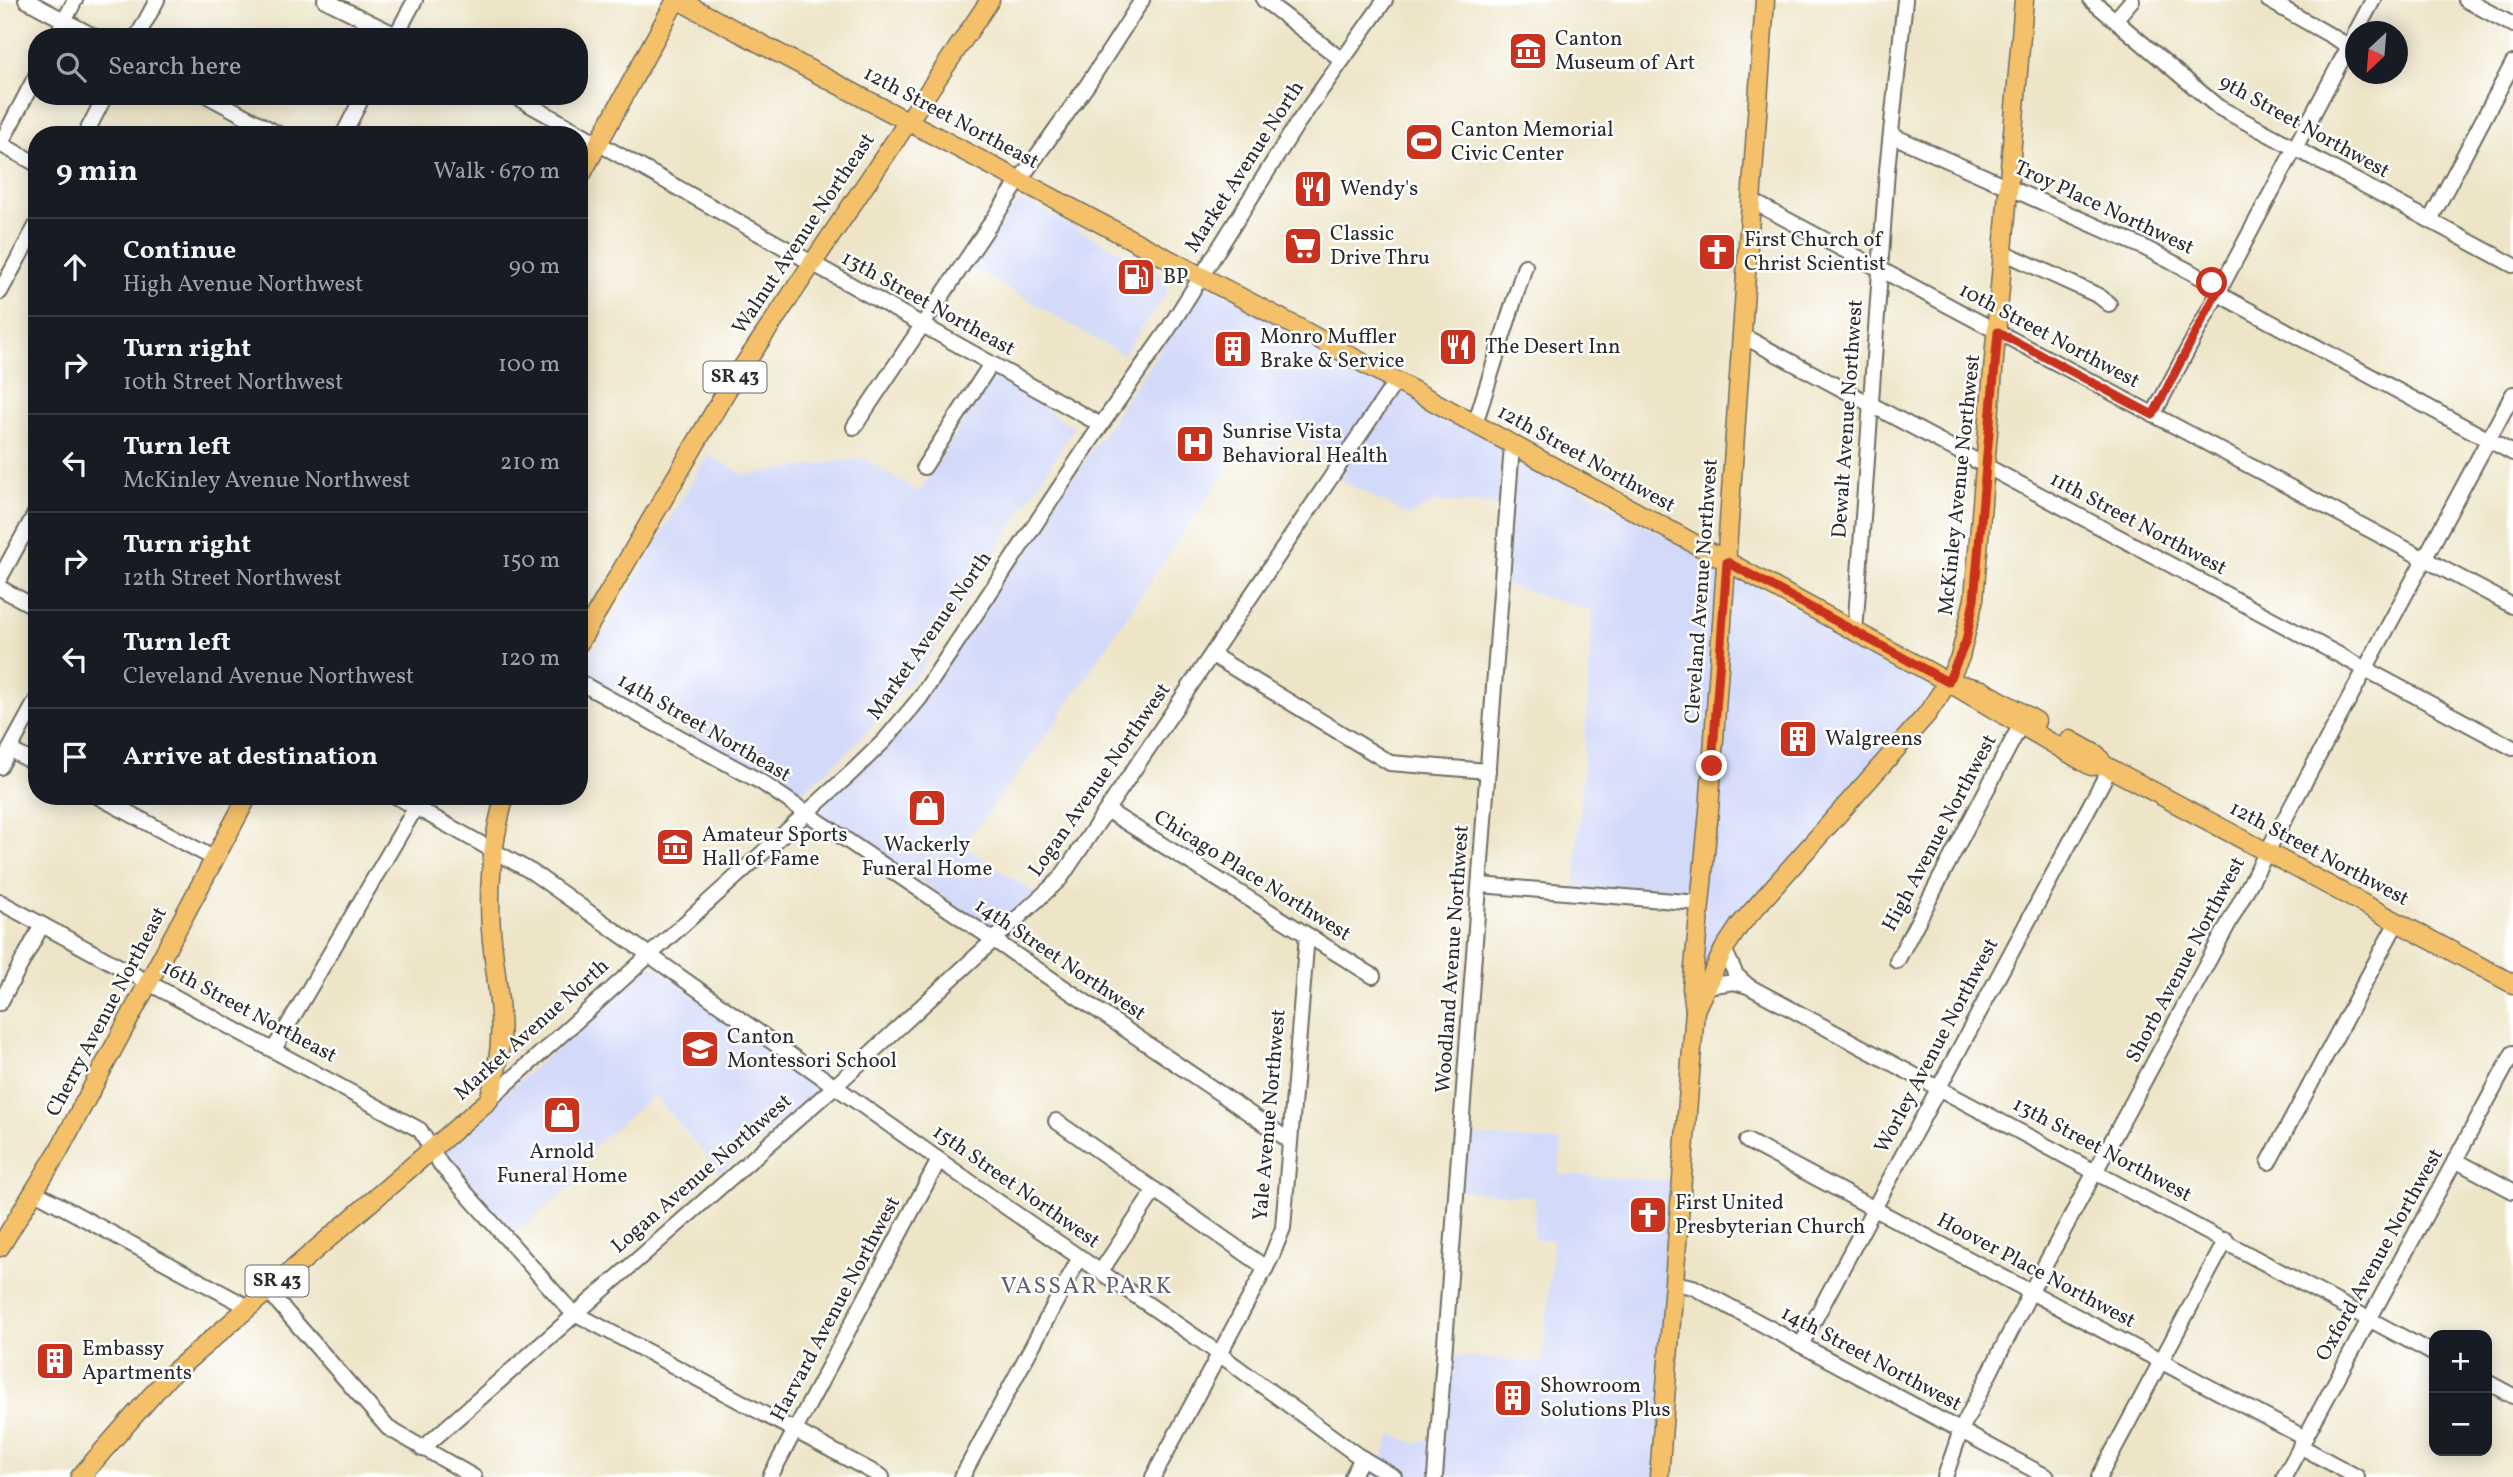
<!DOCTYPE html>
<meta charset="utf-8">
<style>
body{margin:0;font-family:Vollkorn,serif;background:#20242c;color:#f1f3f6}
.controls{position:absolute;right:21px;bottom:21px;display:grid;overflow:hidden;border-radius:14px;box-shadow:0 4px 18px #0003}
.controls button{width:63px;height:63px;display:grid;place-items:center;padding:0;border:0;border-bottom:2px solid #363941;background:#171b24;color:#f1f3f6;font:35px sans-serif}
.compass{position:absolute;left:2345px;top:21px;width:63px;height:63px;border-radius:50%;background:#171b24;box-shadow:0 4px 18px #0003;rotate:206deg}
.stop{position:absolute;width:21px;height:21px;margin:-16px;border:5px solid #c8321e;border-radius:50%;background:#fff}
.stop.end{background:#c8321e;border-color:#fff;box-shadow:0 2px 7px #0008}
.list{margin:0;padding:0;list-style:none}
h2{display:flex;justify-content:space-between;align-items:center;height:91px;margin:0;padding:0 28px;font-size:30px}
h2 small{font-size:23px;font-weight:400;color:#9ea1a6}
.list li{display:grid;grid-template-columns:46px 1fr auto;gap:21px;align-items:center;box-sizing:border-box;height:98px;padding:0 28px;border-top:2px solid #363941}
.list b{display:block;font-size:26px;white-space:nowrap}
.list p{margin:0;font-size:23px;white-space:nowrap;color:#9ea1a6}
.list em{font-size:23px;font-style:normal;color:#9ea1a6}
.icon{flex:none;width:38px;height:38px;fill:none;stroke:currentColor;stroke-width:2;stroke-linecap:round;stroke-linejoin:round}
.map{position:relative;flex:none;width:2513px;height:1477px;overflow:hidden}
.search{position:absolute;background:#171b24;box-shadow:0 4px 18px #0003;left:28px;top:28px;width:560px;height:77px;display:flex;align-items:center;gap:18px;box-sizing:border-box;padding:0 24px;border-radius:28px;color:#9ea1a6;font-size:26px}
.panel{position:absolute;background:#171b24;box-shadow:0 4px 18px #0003;left:28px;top:126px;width:560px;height:679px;border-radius:28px}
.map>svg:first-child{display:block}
</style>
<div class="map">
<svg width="2513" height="1477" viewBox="0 0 2513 1477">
<rect width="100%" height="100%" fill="#fff"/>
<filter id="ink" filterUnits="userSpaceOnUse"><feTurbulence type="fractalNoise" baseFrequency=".0143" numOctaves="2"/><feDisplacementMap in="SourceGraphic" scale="14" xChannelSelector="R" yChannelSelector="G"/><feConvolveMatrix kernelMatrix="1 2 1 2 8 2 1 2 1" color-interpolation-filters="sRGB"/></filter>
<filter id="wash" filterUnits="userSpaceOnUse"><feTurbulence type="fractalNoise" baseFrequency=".00686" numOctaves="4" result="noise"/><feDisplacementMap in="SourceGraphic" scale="28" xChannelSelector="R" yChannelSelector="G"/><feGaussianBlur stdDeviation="1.57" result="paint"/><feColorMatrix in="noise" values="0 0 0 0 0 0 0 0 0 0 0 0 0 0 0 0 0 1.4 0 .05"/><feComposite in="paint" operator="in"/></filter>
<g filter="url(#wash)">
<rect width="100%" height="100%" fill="#eee5c8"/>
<g fill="#d2d9f9">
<polygon points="1018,201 1027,202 1158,272 1169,289 1123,355 971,267"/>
<polygon points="1205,283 1938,686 1702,978 1706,900 1575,889 1593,611 1496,582 1503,505 1434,502 1409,516 1341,480 1348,464 1286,428 1274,447 1249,435 1050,731 963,846 1037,894 995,932 815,811 901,730"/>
<polygon points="993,375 1074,428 921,669 850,750 800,794 796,794 590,676 585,666 708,454 744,475 863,458 919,492"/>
<polygon points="652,965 826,1085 720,1172 654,1095 576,1162 585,1174 512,1236 439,1151"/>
<polygon points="1461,1135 1562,1142 1559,1174 1682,1182 1659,1477 1352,1477 1362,1458 1379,1468 1392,1434 1417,1444 1424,1440 1438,1442 1445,1355 1543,1363 1553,1240 1533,1239 1535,1197 1457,1190"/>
</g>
</g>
<g filter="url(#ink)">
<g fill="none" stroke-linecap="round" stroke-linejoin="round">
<g stroke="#6f6c62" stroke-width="18">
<g id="minor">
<polyline points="26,0 95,37"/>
<polyline points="325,0 400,37"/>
<polyline points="1264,0 1342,60"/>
<polyline points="2091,0 2218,107 2513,265"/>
<polyline points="2268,0 2349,46"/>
<polyline points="2466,0 2513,25"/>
<polyline points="2115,20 2132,0"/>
<polyline points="2356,32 2373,0"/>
<polyline points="56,37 75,0"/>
<polyline points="137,37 157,0"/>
<polyline points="395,37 415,0"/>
<polyline points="208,96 280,135"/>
<polyline points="514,96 1101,425"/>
<polyline points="85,135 105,96"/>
<polyline points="343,135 363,96"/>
<polyline points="1891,135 2143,247 2212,283 2226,298 2513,453"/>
<polyline points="0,144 37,164"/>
<polyline points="0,145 37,74"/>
<polyline points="1752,201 2513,606"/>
<polyline points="2430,220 2513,63"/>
<polyline points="2005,253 2099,296 2109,304"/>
<polyline points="0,292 37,224"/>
<polyline points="1743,336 2513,748"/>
<polyline points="2153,415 2356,33"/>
<polyline points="1475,424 1525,266"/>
<polyline points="854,427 1019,181 1088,84 1142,0"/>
<polyline points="924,467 991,364"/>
<polyline points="0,578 37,510"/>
<polyline points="0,588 37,608"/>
<polyline points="1855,633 1887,170 1905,0"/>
<polyline points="1214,656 1390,763 1488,771"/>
<polyline points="579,682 761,782 1290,1141"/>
<polyline points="10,750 37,764"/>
<polyline points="0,767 37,699"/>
<polyline points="97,796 215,859"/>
<polyline points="395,796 532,872 990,1196 1200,1340 1357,1455 1394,1477"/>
<polyline points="1108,811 1373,976"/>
<polyline points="1480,885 1699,903"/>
<polyline points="0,902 420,1130 441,1165 571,1311 882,1477"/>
<polyline points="1724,949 1736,975 1747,985"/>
<polyline points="1897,961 2020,726"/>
<polyline points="1707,986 1734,982 1748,986 2434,1354"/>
<polyline points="0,1003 42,925"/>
<polyline points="274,1049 416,807"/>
<polyline points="489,1100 852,772 884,741 920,698 1101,425 1167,331 1297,124 1385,0"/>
<polyline points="1056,1121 1266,1268"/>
<polyline points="1747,1141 2305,1438"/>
<polyline points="2455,1160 2513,1191"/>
<polyline points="2269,1162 2397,922"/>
<polyline points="35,1192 248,1307"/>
<polyline points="1101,1271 1155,1190"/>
<polyline points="1674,1283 1693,1287 2047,1477"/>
<polyline points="267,1290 388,1428 474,1477"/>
<polyline points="1801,1345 2110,768"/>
<polyline points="2487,1382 2513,1396"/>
<polyline points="2300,1446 2357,1477"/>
<polyline points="422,1449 834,1087 1060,879 1396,381"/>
<polyline points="770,1477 939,1160"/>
<polyline points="962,1477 1080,1257"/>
<polyline points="1153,1477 1271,1258 1283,1228 1307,935"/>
<polyline points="1352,1477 1362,1458"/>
<polyline points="1435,1477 1512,445"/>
<polyline points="1945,1477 1961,1430 2030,1293 2513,394"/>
<polyline points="2099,1477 2226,1240"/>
<polyline points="2284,1477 2513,1053"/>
</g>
</g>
<g stroke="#6f6c62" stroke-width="21">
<g id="major">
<polyline points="678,0 1297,327 1948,682 2091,766 2104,765"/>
<polyline points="579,179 676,0"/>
<polyline points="579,643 727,390 990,0"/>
<polyline points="1957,684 1982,690 2036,721"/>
<polyline points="2070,740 2097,755 2104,765 2513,984"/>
<polyline points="1695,1010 1724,949 1740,925 1927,714 1948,682 1960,657 1974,599 2024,0"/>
<polyline points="0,1247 58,1152 248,796"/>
<path d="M80 1477 168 1377 489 1100C510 1030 497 999 491 930 488 884 492 840 505 796"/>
<polyline points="1659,1477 1695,1010 1692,988 1709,811 1765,0"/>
</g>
</g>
<use href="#minor" stroke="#fff" stroke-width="14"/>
<use href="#major" stroke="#f4c16a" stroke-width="18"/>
</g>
</g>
<g fill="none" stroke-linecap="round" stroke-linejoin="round" filter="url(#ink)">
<polyline stroke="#c8321e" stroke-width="9" points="1712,766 1727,562 1948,682 1966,641 1974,600 1998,332 2153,415 2218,290 2212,283"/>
</g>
<defs>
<g id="museum-square" transform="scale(2.0125)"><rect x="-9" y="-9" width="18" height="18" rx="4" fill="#c8321e" stroke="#fff"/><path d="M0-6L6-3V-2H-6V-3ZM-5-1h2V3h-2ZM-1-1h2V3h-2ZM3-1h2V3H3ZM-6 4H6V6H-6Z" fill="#fff"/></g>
<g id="stadium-square" transform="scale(2.0125)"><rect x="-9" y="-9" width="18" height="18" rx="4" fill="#c8321e" stroke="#fff"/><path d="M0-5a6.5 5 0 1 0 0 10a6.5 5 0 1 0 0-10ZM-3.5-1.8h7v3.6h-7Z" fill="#fff"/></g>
<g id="restaurant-square" transform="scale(2.0125)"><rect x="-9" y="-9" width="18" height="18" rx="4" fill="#c8321e" stroke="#fff"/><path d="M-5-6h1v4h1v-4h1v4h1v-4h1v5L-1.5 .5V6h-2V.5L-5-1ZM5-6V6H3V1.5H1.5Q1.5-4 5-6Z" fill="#fff"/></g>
<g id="supermarket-square" transform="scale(2.0125)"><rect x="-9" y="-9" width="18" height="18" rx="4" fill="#c8321e" stroke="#fff"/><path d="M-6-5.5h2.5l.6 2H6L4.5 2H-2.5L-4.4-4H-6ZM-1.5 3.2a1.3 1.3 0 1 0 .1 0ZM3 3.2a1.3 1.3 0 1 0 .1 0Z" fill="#fff"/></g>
<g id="church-square" transform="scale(2.0125)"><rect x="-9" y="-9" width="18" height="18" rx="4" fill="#c8321e" stroke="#fff"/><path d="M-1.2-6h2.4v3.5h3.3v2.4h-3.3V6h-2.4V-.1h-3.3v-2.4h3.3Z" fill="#fff"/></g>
<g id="fuel-square" transform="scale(2.0125)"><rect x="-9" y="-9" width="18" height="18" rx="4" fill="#c8321e" stroke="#fff"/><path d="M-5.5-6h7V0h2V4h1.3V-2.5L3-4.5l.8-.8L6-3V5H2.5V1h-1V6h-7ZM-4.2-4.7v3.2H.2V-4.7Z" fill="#fff"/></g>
<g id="building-square" transform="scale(2.0125)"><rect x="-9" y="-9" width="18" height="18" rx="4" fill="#c8321e" stroke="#fff"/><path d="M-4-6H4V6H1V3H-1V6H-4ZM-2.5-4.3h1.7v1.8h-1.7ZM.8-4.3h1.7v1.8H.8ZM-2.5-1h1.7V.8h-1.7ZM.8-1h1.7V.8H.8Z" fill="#fff"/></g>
<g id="hospital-square" transform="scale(2.0125)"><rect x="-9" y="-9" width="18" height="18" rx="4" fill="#c8321e" stroke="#fff"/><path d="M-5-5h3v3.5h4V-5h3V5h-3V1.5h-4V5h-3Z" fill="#fff"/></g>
<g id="shop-square" transform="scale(2.0125)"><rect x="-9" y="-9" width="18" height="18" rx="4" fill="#c8321e" stroke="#fff"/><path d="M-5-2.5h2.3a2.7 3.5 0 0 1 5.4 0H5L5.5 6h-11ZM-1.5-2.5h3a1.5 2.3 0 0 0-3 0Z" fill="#fff"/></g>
<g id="school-square" transform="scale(2.0125)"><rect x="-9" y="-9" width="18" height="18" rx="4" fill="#c8321e" stroke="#fff"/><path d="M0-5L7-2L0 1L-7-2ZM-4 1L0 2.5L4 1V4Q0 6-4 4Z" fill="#fff"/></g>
</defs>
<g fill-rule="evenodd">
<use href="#museum-square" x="1528" y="51"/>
<use href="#stadium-square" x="1424" y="142"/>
<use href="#restaurant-square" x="1313" y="189"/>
<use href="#supermarket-square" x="1303" y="246"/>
<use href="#church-square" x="1717" y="252"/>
<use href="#fuel-square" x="1136" y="277"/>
<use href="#restaurant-square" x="1458" y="347"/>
<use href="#building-square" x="1233" y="349"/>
<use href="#hospital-square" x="1195" y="444"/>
<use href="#building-square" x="1798" y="739"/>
<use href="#shop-square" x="927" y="808"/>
<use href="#museum-square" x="675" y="847"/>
<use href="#school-square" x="700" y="1049"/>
<use href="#shop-square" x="562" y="1115"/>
<use href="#church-square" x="1648" y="1215"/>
<use href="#building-square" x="55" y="1361"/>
<use href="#building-square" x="1513" y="1398"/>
</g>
<g text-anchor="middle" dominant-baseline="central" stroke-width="5" stroke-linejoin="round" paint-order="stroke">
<g fill="#fff" stroke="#6b6b6b" stroke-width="2">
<rect x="703.5" y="361.5" width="63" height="31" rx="5"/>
<rect x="245.5" y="1265.5" width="63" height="31" rx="5"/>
</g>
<g font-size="19" font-weight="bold" fill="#2b2b2b">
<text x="735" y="377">SR 43</text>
<text x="277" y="1281">SR 43</text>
</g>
<g font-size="21" fill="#2b2b2b" stroke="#fff" text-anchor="start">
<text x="1555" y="39">Canton<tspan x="1555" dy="24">Museum of Art</tspan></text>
<text x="1451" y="130">Canton Memorial<tspan x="1451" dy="24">Civic Center</tspan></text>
<text x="1340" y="189">Wendy's</text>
<text x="1330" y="234">Classic<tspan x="1330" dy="24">Drive Thru</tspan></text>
<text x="1744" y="240">First Church of<tspan x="1744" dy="24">Christ Scientist</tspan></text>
<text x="1163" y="277">BP</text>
<text x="1260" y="337">Monro Muffler<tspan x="1260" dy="24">Brake &amp; Service</tspan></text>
<text x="1485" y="347">The Desert Inn</text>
<text x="1222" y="432">Sunrise Vista<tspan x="1222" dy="24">Behavioral Health</tspan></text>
<text x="1825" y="739">Walgreens</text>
<text x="702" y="835">Amateur Sports<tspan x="702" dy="24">Hall of Fame</tspan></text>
<text x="927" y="845" text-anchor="middle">Wackerly<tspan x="927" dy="24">Funeral Home</tspan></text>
<text x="727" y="1037">Canton<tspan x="727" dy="24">Montessori School</tspan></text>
<text x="562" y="1152" text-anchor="middle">Arnold<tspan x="562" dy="24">Funeral Home</tspan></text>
<text x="1675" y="1203">First United<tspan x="1675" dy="24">Presbyterian Church</tspan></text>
<text x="82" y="1349">Embassy<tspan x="82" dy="24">Apartments</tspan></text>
<text x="1540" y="1386">Showroom<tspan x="1540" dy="24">Solutions Plus</tspan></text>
</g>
<g font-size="21" fill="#2b2b2b" stroke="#fff">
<text transform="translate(951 118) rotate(28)">12th Street Northeast</text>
<text transform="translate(2304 127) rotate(29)">9th Street Northwest</text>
<text transform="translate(1245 167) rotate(-57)">Market Avenue North</text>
<text transform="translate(2104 208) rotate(25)">Troy Place Northwest</text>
<text transform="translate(804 234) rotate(-56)">Walnut Avenue Northeast</text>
<text transform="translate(928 304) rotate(29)">13th Street Northeast</text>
<text transform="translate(2049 336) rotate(28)">10th Street Northwest</text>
<text transform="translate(1848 419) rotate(-86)">Dewalt Avenue Northwest</text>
<text transform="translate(1586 459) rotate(29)">12th Street Northwest</text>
<text transform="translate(1960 485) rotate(-84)">McKinley Avenue Northwest</text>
<text transform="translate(2138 524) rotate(28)">11th Street Northwest</text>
<text transform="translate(1702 591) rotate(-86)">Cleveland Avenue Northwest</text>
<text transform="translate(930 636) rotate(-55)">Market Avenue North</text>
<text transform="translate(704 728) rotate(30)">14th Street Northeast</text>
<text transform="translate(1100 780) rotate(-55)">Logan Avenue Northwest</text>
<text transform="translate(1940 833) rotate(-62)">High Avenue Northwest</text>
<text transform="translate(2319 854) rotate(28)">12th Street Northwest</text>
<text transform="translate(1252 876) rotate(32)">Chicago Place Northwest</text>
<text transform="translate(1453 959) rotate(-86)">Woodland Avenue Northwest</text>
<text transform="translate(1060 960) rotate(34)">14th Street Northwest</text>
<text transform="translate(2186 960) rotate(-62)">Shorb Avenue Northwest</text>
<text transform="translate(107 1012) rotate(-62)">Cherry Avenue Northeast</text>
<text transform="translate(249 1012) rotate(28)">16th Street Northeast</text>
<text transform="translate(532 1030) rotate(-42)">Market Avenue North</text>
<text transform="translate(1937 1046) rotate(-62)">Worley Avenue Northwest</text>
<text transform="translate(1270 1115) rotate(-85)">Yale Avenue Northwest</text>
<text transform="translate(2102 1150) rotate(28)">13th Street Northwest</text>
<text transform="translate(702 1174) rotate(-41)">Logan Avenue Northwest</text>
<text transform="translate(1016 1187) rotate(35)">15th Street Northwest</text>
<text transform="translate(2380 1255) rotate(-61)">Oxford Avenue Northwest</text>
<text transform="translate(2036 1271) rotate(28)">Hoover Place Northwest</text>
<text transform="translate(836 1309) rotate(-62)">Harvard Avenue Northwest</text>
<text transform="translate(1871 1359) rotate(28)">14th Street Northwest</text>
</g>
<g font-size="23" letter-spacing="2" fill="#605e6f" stroke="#fff">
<text x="1087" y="1287">VASSAR PARK</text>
</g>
</g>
</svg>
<div class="controls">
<button>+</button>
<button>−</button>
</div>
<svg class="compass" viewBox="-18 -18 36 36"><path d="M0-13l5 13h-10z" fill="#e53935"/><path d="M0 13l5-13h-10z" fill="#9ea1a6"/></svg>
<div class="stop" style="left:2212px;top:283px"></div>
<div class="stop end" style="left:1712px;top:766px"></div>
<div class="search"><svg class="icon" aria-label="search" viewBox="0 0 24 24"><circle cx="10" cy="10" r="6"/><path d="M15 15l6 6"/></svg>Search here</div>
<section class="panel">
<h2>9 min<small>Walk · 670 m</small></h2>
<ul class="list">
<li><svg class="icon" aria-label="ahead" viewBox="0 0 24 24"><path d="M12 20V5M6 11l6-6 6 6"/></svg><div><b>Continue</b><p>High Avenue Northwest</p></div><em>90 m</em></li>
<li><svg class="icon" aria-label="right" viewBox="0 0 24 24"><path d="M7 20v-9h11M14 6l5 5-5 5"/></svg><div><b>Turn right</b><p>10th Street Northwest</p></div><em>100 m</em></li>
<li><svg class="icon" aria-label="left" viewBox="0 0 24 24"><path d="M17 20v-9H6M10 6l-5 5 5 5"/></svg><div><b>Turn left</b><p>McKinley Avenue Northwest</p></div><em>210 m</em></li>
<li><svg class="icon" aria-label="right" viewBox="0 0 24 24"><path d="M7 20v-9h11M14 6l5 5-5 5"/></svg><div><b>Turn right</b><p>12th Street Northwest</p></div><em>150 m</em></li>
<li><svg class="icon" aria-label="left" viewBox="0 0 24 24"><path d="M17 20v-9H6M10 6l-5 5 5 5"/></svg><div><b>Turn left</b><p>Cleveland Avenue Northwest</p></div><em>120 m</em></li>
<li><svg class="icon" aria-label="arrive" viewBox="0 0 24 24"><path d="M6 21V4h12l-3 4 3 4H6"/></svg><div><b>Arrive at destination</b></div></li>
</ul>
</section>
</div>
